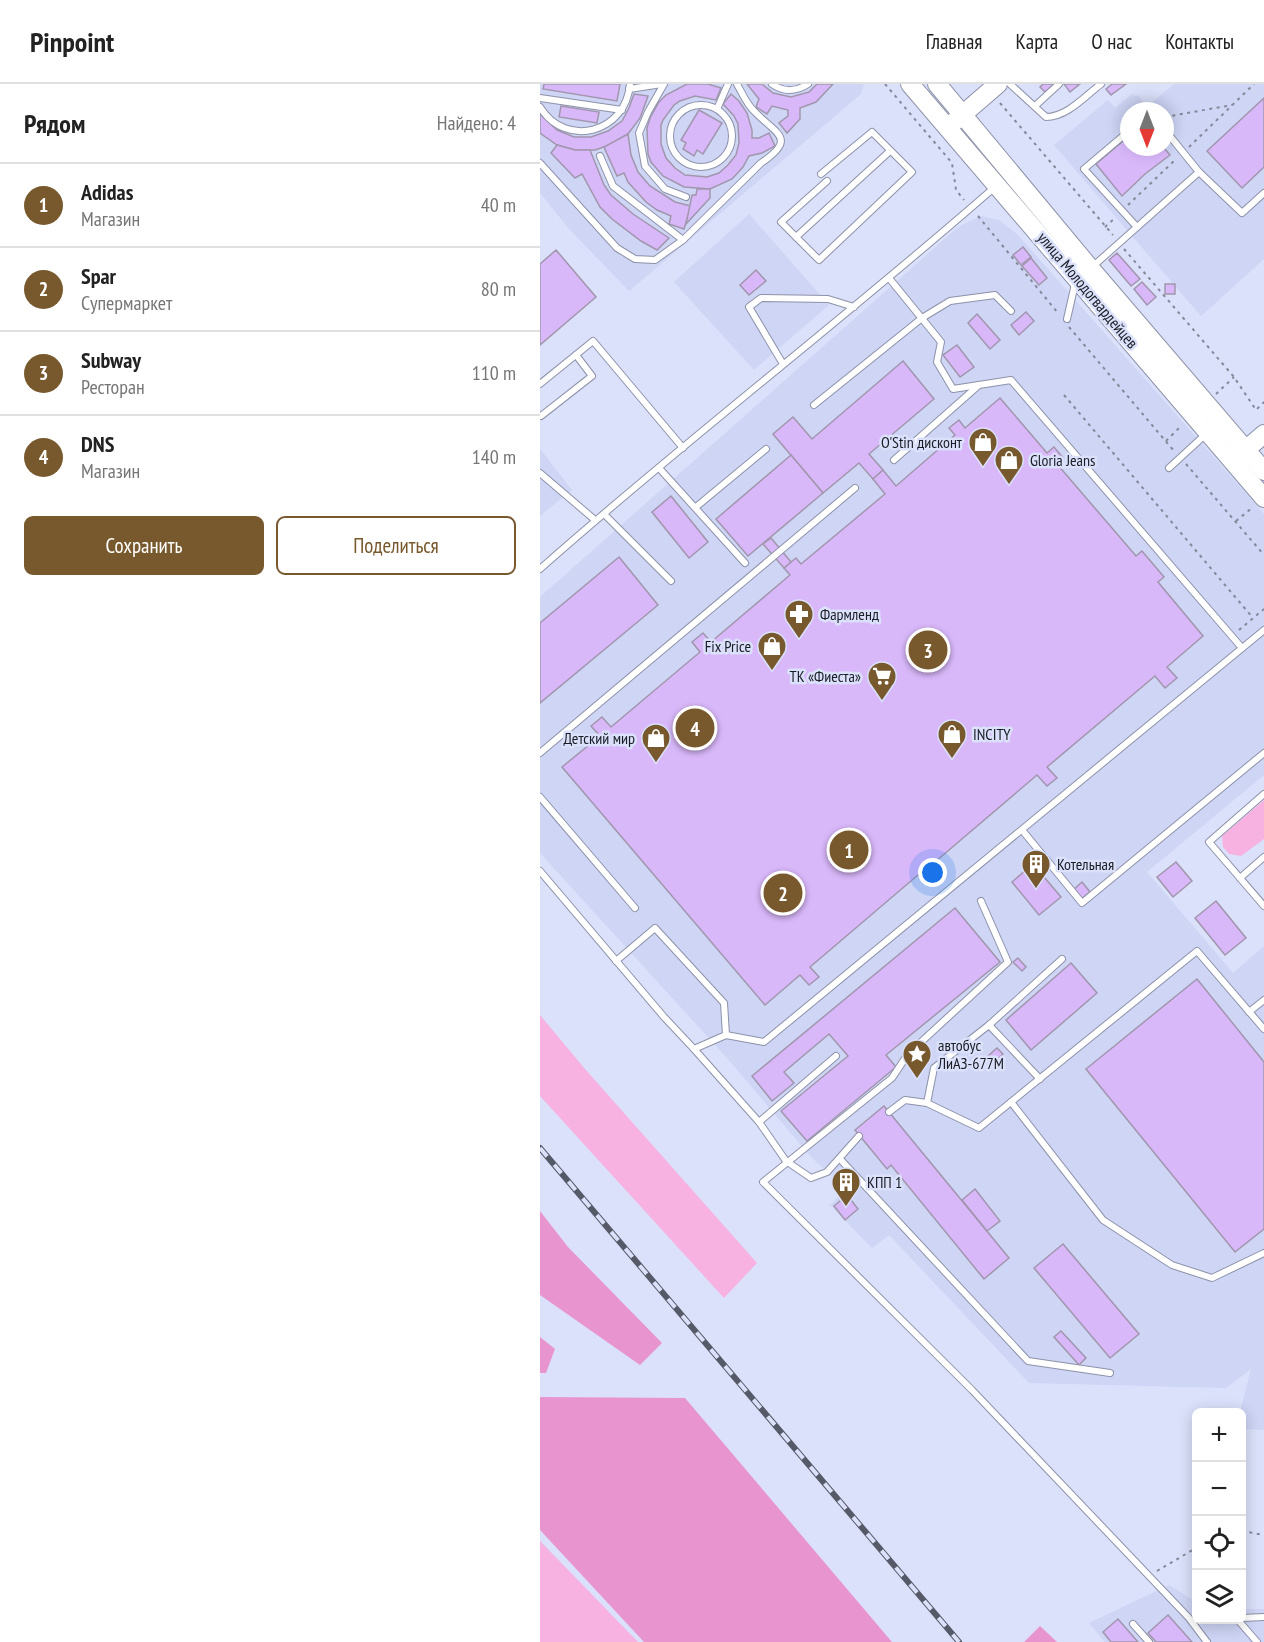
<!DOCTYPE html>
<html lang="ru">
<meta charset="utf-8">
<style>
body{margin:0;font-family:"PT Sans Narrow",sans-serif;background:#f6f6f6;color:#222}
.controls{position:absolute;right:18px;bottom:18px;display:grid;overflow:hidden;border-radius:9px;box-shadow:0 3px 15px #0003}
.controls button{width:54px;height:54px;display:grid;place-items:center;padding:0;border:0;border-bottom:2px solid #e0e0e0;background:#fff;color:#222;font:30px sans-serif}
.compass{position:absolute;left:580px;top:18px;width:54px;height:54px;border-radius:50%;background:#fff;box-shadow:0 3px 15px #0003;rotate:180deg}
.you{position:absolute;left:393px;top:789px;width:21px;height:21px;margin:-15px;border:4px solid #fff;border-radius:50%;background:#1a73e8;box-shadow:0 0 0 9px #1a73e833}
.badge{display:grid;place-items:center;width:39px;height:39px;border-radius:50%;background:#78592e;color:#fff;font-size:20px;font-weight:700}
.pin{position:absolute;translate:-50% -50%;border:3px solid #fff;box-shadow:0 2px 6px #0006}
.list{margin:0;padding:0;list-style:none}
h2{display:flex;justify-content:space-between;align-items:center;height:78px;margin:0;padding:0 24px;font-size:26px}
h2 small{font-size:20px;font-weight:400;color:#767676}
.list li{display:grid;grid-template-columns:39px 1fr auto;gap:18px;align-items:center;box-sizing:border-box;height:84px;padding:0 24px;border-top:2px solid #e0e0e0}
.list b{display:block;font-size:22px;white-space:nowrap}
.list p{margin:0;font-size:20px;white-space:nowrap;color:#767676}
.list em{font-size:20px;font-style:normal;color:#767676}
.actions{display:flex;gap:12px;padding:18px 24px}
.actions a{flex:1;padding:14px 0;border:2px solid #78592e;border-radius:9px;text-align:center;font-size:21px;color:#78592e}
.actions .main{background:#78592e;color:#fff}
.icon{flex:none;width:33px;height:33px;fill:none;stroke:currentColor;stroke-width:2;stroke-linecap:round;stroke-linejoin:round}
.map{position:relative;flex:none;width:724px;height:1558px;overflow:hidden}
header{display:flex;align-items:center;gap:36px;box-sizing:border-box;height:84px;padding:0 30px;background:#fff;border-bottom:2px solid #e0e0e0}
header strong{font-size:28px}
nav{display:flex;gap:33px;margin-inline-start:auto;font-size:21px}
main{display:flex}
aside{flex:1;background:#fff}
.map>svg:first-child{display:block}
</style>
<header>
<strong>Pinpoint</strong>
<nav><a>Главная</a><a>Карта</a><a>О нас</a><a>Контакты</a></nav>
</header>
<main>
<aside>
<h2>Рядом<small>Найдено: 4</small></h2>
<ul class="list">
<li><span class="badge">1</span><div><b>Adidas</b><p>Магазин</p></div><em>40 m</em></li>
<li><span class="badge">2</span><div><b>Spar</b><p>Супермаркет</p></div><em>80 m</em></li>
<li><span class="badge">3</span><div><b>Subway</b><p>Ресторан</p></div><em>110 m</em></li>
<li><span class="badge">4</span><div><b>DNS</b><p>Магазин</p></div><em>140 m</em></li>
</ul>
<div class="actions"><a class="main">Сохранить</a><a>Поделиться</a></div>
</aside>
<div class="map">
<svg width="724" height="1558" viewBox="0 0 724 1558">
<rect width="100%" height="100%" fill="#dbe1fa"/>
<g fill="#ced5f5" fill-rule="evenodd">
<polygon points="0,0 324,0 321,10 89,207 30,146 0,109"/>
<path d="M634 0H724V175L661 232 514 61 568 16 575 24 592 10 595 12 598 11 603 18H613ZM589 27H625V63H589Z"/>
<polygon points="209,130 289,221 214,286 134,198"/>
<polygon points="441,132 459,136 478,151 724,430 724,691 607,788 693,889 724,862 724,1346 702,1345 702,1328 700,1328 711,1285 686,1304 489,1299 349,1151 332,1164 290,1121 306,1105 272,1074 187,974 0,769 0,513 418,143"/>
<polygon points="0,365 32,406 0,432"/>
<polygon points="629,1501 656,1518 656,1536 702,1536 702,1525 724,1525 724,1558 565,1558 549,1539"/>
</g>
<g fill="#f7b2e1">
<polygon points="724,716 724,755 701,772 689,770 683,763 682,752"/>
<polygon points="0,931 45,985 217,1179 184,1214 0,1012"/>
<polygon points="0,1457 98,1558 0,1558"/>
</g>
<g fill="#e895cf">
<polygon points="0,1127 28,1163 122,1259 100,1281 0,1211"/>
<polygon points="0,1253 15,1265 6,1289 0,1289"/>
<polygon points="0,1313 145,1314 352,1558 104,1558 0,1446"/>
<polygon points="500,1542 517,1558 484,1558"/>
</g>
<g fill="#d9b8fa" stroke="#a196ad" stroke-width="1.5">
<polygon points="4,0 80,0 77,17 3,5"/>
<polygon points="147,0 168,0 181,4 176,16 155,12 140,17 134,21 123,36 121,41 121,60 126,74 135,84 145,91 167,93 179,89 188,81 196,71 199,59 198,40 194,32 183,20 191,10 199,17 207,29 212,46 212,54 219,54 229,49 235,62 222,69 209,72 203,83 192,95 170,105 144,103 123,92 111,78 108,70 107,44 110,34 119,18 126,11"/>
<polygon points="207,0 222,0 233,9 251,13 269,8 277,0 293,0 276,18 260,24 260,35 247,49 239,39 248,32 248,26 232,22 227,30 216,23 219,15"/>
<polygon points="503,0 514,0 505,8 500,3"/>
<polygon points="524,0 540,0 530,8"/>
<polygon points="572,0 586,0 571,11 566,5"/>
<polygon points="94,10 108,12 100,34 88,50 72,60 55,66 35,66 17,61 0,49 0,30 17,46 34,53 51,53 68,47 82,37 89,24"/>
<polygon points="724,14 724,83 702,104 667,67"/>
<polygon points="21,22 59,28 57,39 19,33"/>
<polygon points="159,26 182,39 163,70 157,66 154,72 143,65 146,59 141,56"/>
<polygon points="88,50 91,71 98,88 110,102 135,118 151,122 144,145 129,140 131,132 117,126 106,118 88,98 84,89 77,92 64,63"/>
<polygon points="589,52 589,63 623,63 630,71 605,90 582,112 556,80"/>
<polygon points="17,61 35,66 50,66 64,101 71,111 93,130 129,154 117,166 101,157 72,135 60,123 42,90 35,94 11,69"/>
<polygon points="157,105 170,105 170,114 146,140 152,111 156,111"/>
<polygon points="483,163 491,173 481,181 473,171"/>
<polygon points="16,166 56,213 0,261 0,180"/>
<polygon points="577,169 600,195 591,202 569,176"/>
<polygon points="491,174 507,194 499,201 482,182"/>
<polygon points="216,186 226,197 209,211 200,201"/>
<polygon points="602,198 616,213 607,221 594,205"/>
<rect x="625" y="200" width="10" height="10"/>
<polygon points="486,228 494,237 479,251 471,241"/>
<polygon points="437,230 460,256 450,265 428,239"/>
<polygon points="417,261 434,283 420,293 403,271"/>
<polygon points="363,277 394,315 329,370 343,386 333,395 319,379 283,409 233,350 253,333 272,355"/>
<polygon points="460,314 507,369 514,363 523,374 517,380 596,472 602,467 624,493 618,498 663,552 627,583 637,594 625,604 615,592 507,683 517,694 507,702 497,691 389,783 398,793 388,802 378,791 270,883 279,893 269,901 260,891 225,921 22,683 60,652 51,642 62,633 71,643 160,568 152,558 163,549 171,558 250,491 244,484 251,478 256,474 261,480 345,410 333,395 343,386 356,402 415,351 409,344 419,336 425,344"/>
<polygon points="251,371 283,409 208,472 176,435"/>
<polygon points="131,412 168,458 149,474 112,428"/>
<polygon points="231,454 251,478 244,484 223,460"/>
<polygon points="79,473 118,521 0,619 0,539"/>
<polygon points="636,778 652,797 633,813 617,793"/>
<polygon points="493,780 521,813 499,831 472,798"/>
<polygon points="542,798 550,808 540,816 532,807"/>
<polygon points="676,817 706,854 685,871 655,834"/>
<polygon points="415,824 460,878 346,971 356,983 267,1057 241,1027 308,972 289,950 244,988 254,999 232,1017 212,992"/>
<polygon points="478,874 486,883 482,887 473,878"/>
<polygon points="531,879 557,909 491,966 466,936"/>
<polygon points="657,895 724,978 724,1145 695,1168 546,985"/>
<polygon points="457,964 463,970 454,978 448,972"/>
<polygon points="344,1022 469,1174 444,1195 351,1081 347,1085 315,1046"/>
<polygon points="435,1105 460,1137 447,1147 422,1116"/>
<polygon points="307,1111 318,1125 305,1136 294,1122"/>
<polygon points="523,1160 599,1250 570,1274 494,1184"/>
<polygon points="521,1247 546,1274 539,1281 514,1253"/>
<polygon points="628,1531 652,1558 616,1558 608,1549"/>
<polygon points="578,1535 598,1558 571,1558 563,1548"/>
</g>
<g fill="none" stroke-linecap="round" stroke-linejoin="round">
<g stroke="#8d92a9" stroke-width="8">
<g id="lane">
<polyline points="124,0 108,28 99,49 105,82 125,105 146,113"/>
<path d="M232 0C243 8 256 8 268 0"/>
<path d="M470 0 506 33C527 33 545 12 561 0"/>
<polyline points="89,5 122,0"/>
<polyline points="0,14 82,26"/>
<circle cx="161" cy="52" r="31"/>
<polyline points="495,22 519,0"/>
<path d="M0 23C26 65 86 49 90 0"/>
<polyline points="177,25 188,0"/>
<polyline points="625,46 659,88"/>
<polyline points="589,47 544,85 597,143"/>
<polyline points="60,72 73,102 143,156"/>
<path d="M0 79 77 164 95 175 115 176 143 156 221 79C258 54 236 50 215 28 207 21 202 9 197 0"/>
<polyline points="281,90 332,48 372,88 279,176 241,138 287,97"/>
<polyline points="256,153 350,67"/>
<polyline points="551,184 659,88 702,129 724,109"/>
<polyline points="349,194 401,258 397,278 413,305 471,296 702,564"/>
<polyline points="527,235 535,200"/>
<polyline points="243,280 209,223 221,214 288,215 314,223"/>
<polyline points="0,300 53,257 143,364"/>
<polyline points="274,321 382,234 410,217 455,211 471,227"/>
<polyline points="1,332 52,292 36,271"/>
<polyline points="354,376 439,301"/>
<polyline points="119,384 205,479"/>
<polyline points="629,384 666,350"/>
<polyline points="0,389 55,436"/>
<polyline points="156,423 226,365"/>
<polyline points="64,430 131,497"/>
<path d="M0 485C149 353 307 233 456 102"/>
<polyline points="0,669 315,404"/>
<polyline points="724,710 669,758 724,822"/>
<polyline points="0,713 95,824"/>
<polyline points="482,746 542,819 724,669"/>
<polyline points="0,787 124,933 154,965 186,951 224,958 724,546"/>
<polyline points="700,794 724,773"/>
<polyline points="441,817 468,878 368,970 352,994 223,1098 432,1306 649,1534 667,1558"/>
<polyline points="76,877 115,844 184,919 186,951"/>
<polyline points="709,928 724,916"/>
<polyline points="449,941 500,995"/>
<polyline points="724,945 657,867 471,1018 563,1136 632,1181 672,1194 724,1169"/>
<polyline points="154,965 219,1038 246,1077 271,1094 287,1088 319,1052"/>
<polyline points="387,1019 394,984 449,941 522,875"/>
<polyline points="349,1028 365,1016 387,1019 439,1044 471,1018"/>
<polyline points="219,1038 296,972"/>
<polyline points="300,1075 488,1277 570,1289"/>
<polyline points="702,1534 724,1533"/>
<polyline points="698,1536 717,1558"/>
<polyline points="593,1540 609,1558"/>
</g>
</g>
<g stroke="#8d92a9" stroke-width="20">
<g id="secondary">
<polyline points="370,0 724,414"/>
<polyline points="397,0 550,184 724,387"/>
<polyline points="414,38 458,0"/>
<polyline points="696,374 724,350"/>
</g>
</g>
<g stroke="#84889a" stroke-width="2" stroke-dasharray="3 4.5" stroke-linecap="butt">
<polyline points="345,0 412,79 416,106 424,116"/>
<polyline points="460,19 573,151"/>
<polyline points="625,33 692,21"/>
<polyline points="649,63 714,0"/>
<polyline points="588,121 636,75"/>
<polyline points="438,132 518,229"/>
<polyline points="565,143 576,133"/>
<polyline points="584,165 694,293 716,326 724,318"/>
<polyline points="529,243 634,367"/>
<polyline points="676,310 694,293"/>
<polyline points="524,311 713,534"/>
<polyline points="626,357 641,342"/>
<polyline points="646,380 724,471"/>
<polyline points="696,437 712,424"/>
<polyline points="699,546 724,525"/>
<polyline points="702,1447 724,1451"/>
<polyline points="617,1487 656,1464"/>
</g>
<use href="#lane" stroke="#fff" stroke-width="6"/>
<use href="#secondary" stroke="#fff" stroke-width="18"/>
<g stroke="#565a68" stroke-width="6">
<polyline id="rail" points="0,1064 419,1558"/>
</g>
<use href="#rail" stroke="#dbe1fa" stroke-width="4" stroke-dasharray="11" stroke-linecap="butt"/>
</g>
<defs>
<g id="shop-pin" transform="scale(1.5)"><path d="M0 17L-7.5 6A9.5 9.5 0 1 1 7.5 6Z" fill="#78592e" stroke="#dbe1fa"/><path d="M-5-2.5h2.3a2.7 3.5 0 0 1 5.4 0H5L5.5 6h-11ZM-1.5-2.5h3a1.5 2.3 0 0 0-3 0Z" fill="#fff"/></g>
<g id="pharmacy-pin" transform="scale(1.5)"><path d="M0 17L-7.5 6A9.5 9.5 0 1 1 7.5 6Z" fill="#78592e" stroke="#dbe1fa"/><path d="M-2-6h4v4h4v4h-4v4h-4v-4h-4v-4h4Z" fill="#fff"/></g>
<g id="supermarket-pin" transform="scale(1.5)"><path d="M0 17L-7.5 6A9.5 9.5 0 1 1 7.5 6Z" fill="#78592e" stroke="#dbe1fa"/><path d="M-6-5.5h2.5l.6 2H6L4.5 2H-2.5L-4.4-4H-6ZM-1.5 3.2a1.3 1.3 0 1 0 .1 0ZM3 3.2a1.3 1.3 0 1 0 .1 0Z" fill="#fff"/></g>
<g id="building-pin" transform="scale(1.5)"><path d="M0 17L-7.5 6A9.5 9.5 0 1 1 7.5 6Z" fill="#78592e" stroke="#dbe1fa"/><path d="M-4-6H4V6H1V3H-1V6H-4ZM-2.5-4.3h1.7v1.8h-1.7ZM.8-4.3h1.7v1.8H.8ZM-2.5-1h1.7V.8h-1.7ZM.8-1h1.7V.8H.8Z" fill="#fff"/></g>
<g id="sight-pin" transform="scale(1.5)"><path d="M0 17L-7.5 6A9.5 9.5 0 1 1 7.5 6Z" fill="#78592e" stroke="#dbe1fa"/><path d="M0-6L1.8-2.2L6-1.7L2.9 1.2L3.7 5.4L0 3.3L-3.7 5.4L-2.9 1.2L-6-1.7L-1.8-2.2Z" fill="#fff"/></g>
</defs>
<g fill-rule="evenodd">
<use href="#shop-pin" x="443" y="358"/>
<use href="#shop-pin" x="469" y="376"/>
<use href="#pharmacy-pin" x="259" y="530"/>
<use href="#shop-pin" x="232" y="562"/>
<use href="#supermarket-pin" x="342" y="592"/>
<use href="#shop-pin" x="412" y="650"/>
<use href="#shop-pin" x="116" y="654"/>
<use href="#building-pin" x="496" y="780"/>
<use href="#sight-pin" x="377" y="970"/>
<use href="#building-pin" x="306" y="1098"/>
</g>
<g text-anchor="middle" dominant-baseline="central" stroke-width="5" stroke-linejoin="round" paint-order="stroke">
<g font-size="16" fill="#1a1c25" stroke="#dbe1fa">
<text transform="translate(548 206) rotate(50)">улица Молодогвардейцев</text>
</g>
<g font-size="16" fill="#1a1c25" stroke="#dbe1fa" text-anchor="start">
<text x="422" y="358" text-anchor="end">O'Stin дисконт</text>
<text x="490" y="376">Gloria Jeans</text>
<text x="280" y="530">Фармленд</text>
<text x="211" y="562" text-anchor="end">Fix Price</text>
<text x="321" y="592" text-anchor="end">ТК «Фиеста»</text>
<text x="433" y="650">INCITY</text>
<text x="95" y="654" text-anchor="end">Детский мир</text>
<text x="517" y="780">Котельная</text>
<text x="398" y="961">автобус<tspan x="398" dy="18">ЛиАЗ-677М</tspan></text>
<text x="327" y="1098">КПП 1</text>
</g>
</g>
</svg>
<div class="controls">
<button>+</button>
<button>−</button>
<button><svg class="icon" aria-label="locate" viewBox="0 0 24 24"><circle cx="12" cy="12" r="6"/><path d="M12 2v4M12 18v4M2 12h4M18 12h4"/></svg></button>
<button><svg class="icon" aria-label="layers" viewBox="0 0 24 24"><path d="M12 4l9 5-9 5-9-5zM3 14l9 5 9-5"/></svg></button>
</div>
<svg class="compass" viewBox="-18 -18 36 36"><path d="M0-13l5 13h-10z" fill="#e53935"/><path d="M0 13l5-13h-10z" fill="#767676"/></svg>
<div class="you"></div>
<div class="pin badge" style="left:309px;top:766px">1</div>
<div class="pin badge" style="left:243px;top:809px">2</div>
<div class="pin badge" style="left:388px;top:566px">3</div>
<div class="pin badge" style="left:155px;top:644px">4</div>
</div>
</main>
